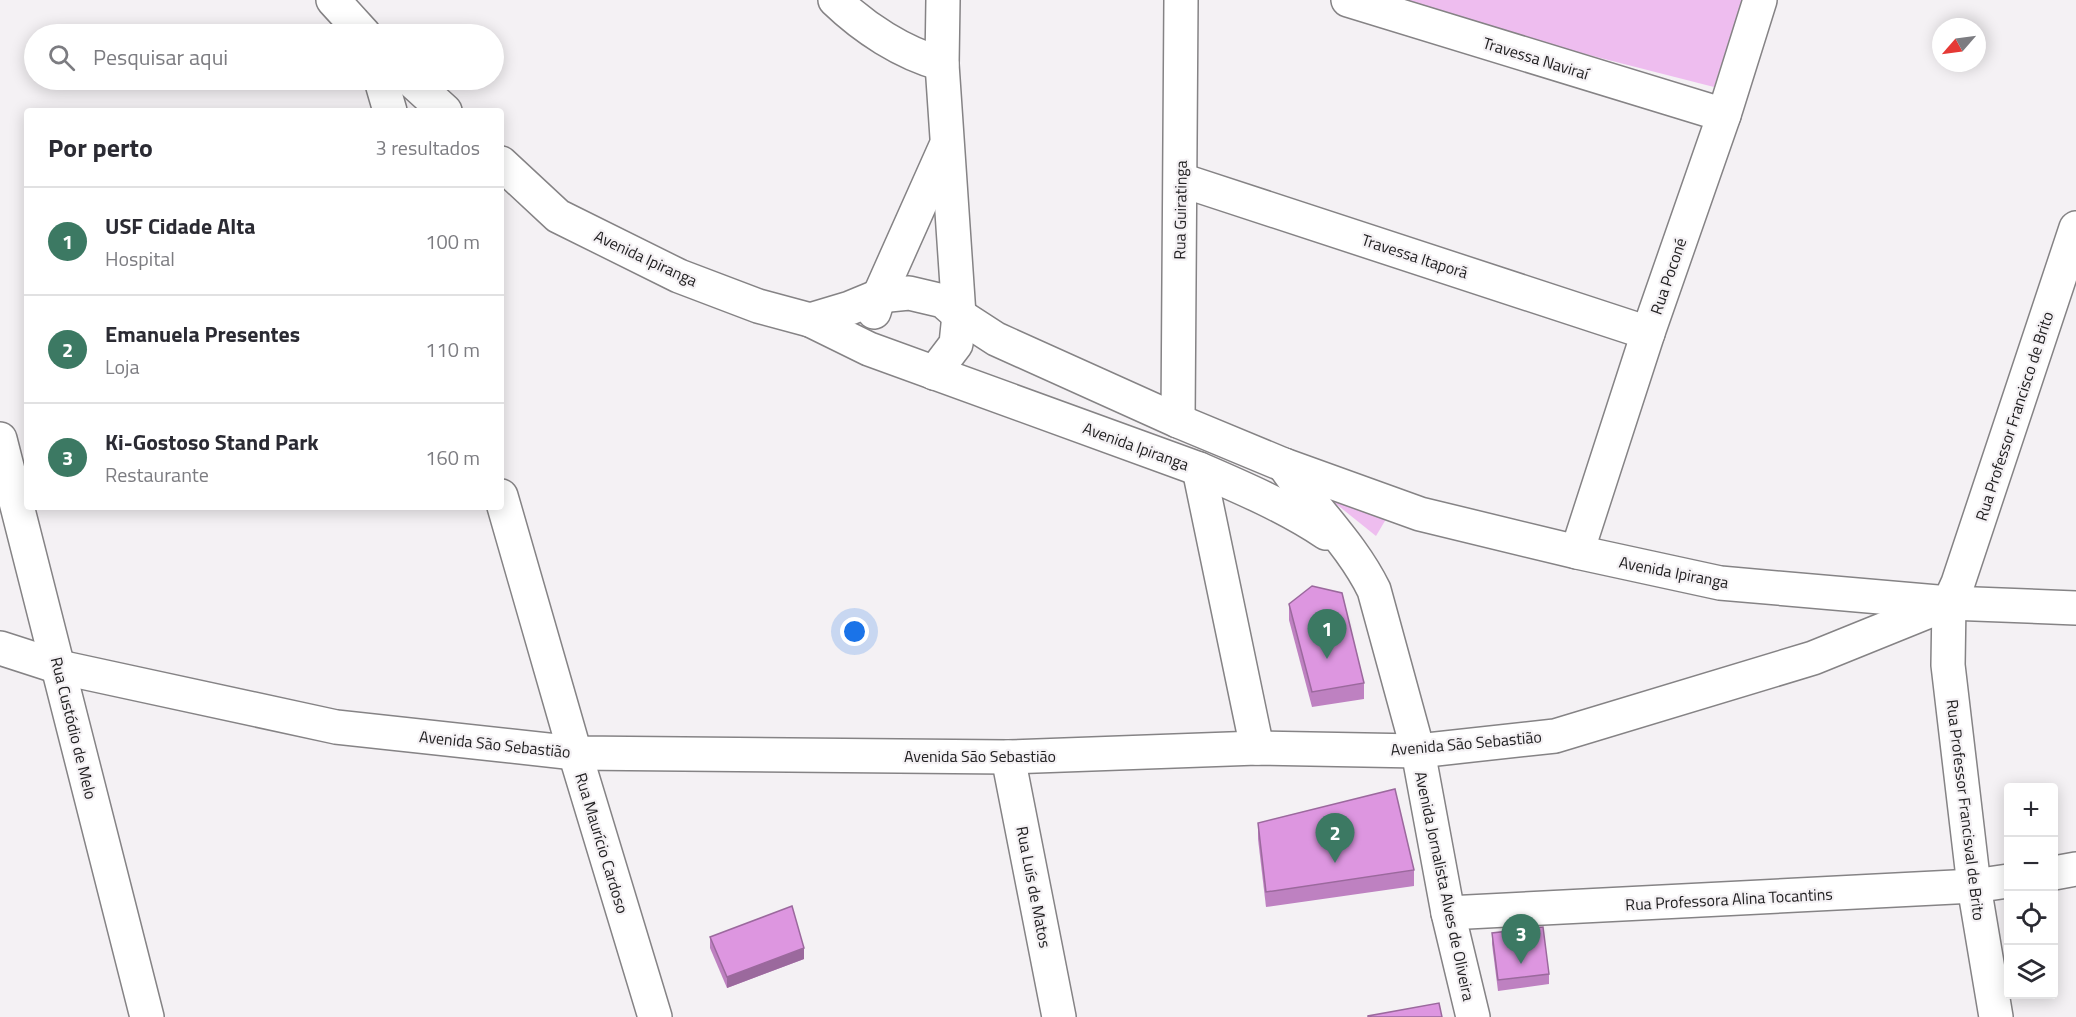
<!DOCTYPE html>
<html lang="pt">
<meta charset="utf-8">
<style>
body{margin:0;font-family:"Titillium Web",sans-serif;background:#f2f2f3;color:#2b2b33}
.controls{position:absolute;right:18px;bottom:18px;display:grid;overflow:hidden;border-radius:6px;box-shadow:0 3px 15px #0003}
.controls button{width:54px;height:54px;display:grid;place-items:center;padding:0;border:0;border-bottom:2px solid #e1e1e2;background:#fff;color:#2b2b33;font:30px sans-serif}
.compass{position:absolute;left:1932px;top:18px;width:54px;height:54px;border-radius:50%;background:#fff;box-shadow:0 3px 15px #0003;rotate:242deg}
.you{position:absolute;left:855px;top:632px;width:21px;height:21px;margin:-15px;border:4px solid #fff;border-radius:50%;background:#1a73e8;box-shadow:0 0 0 9px #1a73e833}
.badge{display:grid;place-items:center;width:39px;height:39px;border-radius:50%;background:#3c7963;color:#fff;font-size:20px;font-weight:700}
.pin{position:absolute;translate:-50% -50px;filter:drop-shadow(0 2px 3px #0008)}
.pin::after{content:'';position:absolute;top:32px;width:21px;height:18px;background:inherit;clip-path:polygon(0 0,100% 0,50% 100%)}
.list{margin:0;padding:0;list-style:none}
h2{display:flex;justify-content:space-between;align-items:center;height:78px;margin:0;padding:0 24px;font-size:26px}
h2 small{font-size:20px;font-weight:400;color:#7c7c81}
.list li{display:grid;grid-template-columns:39px 1fr auto;gap:18px;align-items:center;box-sizing:border-box;height:108px;padding:0 24px;border-top:2px solid #e1e1e2}
.list b{display:block;font-size:22px;white-space:nowrap}
.list p{margin:0;font-size:20px;white-space:nowrap;color:#7c7c81}
.list em{font-size:20px;font-style:normal;color:#7c7c81}
.icon{flex:none;width:33px;height:33px;fill:none;stroke:currentColor;stroke-width:2;stroke-linecap:round;stroke-linejoin:round}
.map{position:relative;flex:none;width:2076px;height:1017px;overflow:hidden}
.search{position:absolute;background:#fff;box-shadow:0 3px 15px #0003;left:24px;top:24px;width:480px;height:66px;display:flex;align-items:center;gap:15px;box-sizing:border-box;padding:0 21px;border-radius:33px;color:#7c7c81;font-size:22px}
.panel{position:absolute;background:#fff;box-shadow:0 3px 15px #0003;left:24px;top:108px;width:480px;height:402px;border-radius:6px}
.map>svg:first-child{display:block}
</style>
<div class="map">
<svg width="2076" height="1017" viewBox="0 0 2076 1017">
<rect width="100%" height="100%" fill="#f4f1f4"/>
<g fill="#eebdef">
<polygon points="1373,0 1742,0 1714,87"/>
<polygon points="1305,479 1392,509 1376,536"/>
</g>
<g fill="none" stroke-linecap="round" stroke-linejoin="round">
<g stroke="#858385" stroke-width="36">
<g id="minor">
<polyline points="333,0 364,34"/>
<path d="M835 0C864 28 902 53 942 64"/>
<polyline points="1348,0 1724,115"/>
<polyline points="381,80 390,111"/>
<polyline points="411,80 445,111"/>
<polyline points="501,163 558,216 679,276 758,306 810,320 850,308 879,296 909,293 943,301 959,315 996,339 1178,421 1284,465 1420,514 1577,552 1720,583 1949,603 2076,608"/>
<polyline points="1181,180 1648,333"/>
<polyline points="874,312 879,296 945,148"/>
<path d="M810 320 869 349 1199 469C1243 488 1287 507 1326 533"/>
<polyline points="934,373 956,344 959,315 942,64 943,0"/>
<polyline points="1178,421 1181,0"/>
<polyline points="0,439 147,1017"/>
<path d="M1284 465C1312 508 1351 543 1374 590L1418 751 1448 913 1473 1017"/>
<polyline points="1199,469 1257,748"/>
<polyline points="501,496 575,753 655,1017"/>
<polyline points="1577,552 1648,333 1724,115 1760,0"/>
<polyline points="0,648 59,667 336,727 575,753 1008,757 1257,748 1418,751 1555,736 1813,658 1949,603"/>
<polyline points="1008,757 1059,1017"/>
<polyline points="2054,873 2076,869"/>
<polyline points="1448,913 1974,886 2008,881"/>
<polyline points="1996,1017 1974,886 1948,665 1949,603 1958,583 2076,228"/>
</g>
</g>
<use href="#minor" stroke="#fff" stroke-width="33"/>
</g>
<g fill="#be81c1">
<polygon points="1289,604 1364,683 1364,699 1312,707 1289,620"/>
<polygon points="1258,823 1414,870 1414,886 1266,907 1258,839"/>
<polygon points="1492,933 1549,974 1549,984 1498,991 1492,944"/>
<polygon points="710,937 804,959 727,988 710,948"/>
</g>
<polygon fill="#9b699d" points="804,948 804,959 727,988 727,977"/>
<g fill="#dd96e0" stroke="#9b699d" stroke-width="1.5">
<polygon points="1312,586 1342,593 1364,683 1312,692 1289,604"/>
<polygon points="1395,789 1414,870 1266,892 1258,823"/>
<polygon points="792,906 804,948 727,977 710,937"/>
<polygon points="1543,927 1549,974 1498,980 1492,933"/>
<polygon points="1439,1003 1442,1017 1368,1017 1368,1016"/>
</g>
<g text-anchor="middle" dominant-baseline="central" stroke-width="4.5" stroke-linejoin="round" paint-order="stroke">
<g font-size="16" fill="#222122" stroke="#f4f1f4">
<text transform="translate(1536 58) rotate(17)">Travessa Naviraí</text>
<text transform="translate(1180 210) rotate(-89)">Rua Guiratinga</text>
<text transform="translate(1415 256) rotate(18)">Travessa Itaporã</text>
<text transform="translate(646 258) rotate(25)">Avenida Ipiranga</text>
<text transform="translate(1668 276) rotate(-71)">Rua Poconé</text>
<text transform="translate(2014 416) rotate(-72)">Rua Professor Francisco de Brito</text>
<text transform="translate(1136 446) rotate(20)">Avenida Ipiranga</text>
<text transform="translate(1674 572) rotate(11)">Avenida Ipiranga</text>
<text transform="translate(74 728) rotate(76)">Rua Custódio de Melo</text>
<text transform="translate(1466 743) rotate(-5)">Avenida São Sebastião</text>
<text transform="translate(495 744) rotate(6)">Avenida São Sebastião</text>
<text x="980" y="756">Avenida São Sebastião</text>
<text transform="translate(1966 810) rotate(83)">Rua Professor Francisval de Brito</text>
<text transform="translate(602 843) rotate(73)">Rua Maurício Cardoso</text>
<text transform="translate(1445 886) rotate(78)">Avenida Jornalista Alves de Oliveira</text>
<text transform="translate(1034 887) rotate(79)">Rua Luís de Matos</text>
<text transform="translate(1729 899) rotate(-3)">Rua Professora Alina Tocantins</text>
</g>
</g>
</svg>
<div class="controls">
<button>+</button>
<button>−</button>
<button><svg class="icon" aria-label="locate" viewBox="0 0 24 24"><circle cx="12" cy="12" r="6"/><path d="M12 2v4M12 18v4M2 12h4M18 12h4"/></svg></button>
<button><svg class="icon" aria-label="layers" viewBox="0 0 24 24"><path d="M12 4l9 5-9 5-9-5zM3 14l9 5 9-5"/></svg></button>
</div>
<svg class="compass" viewBox="-18 -18 36 36"><path d="M0-13l5 13h-10z" fill="#e53935"/><path d="M0 13l5-13h-10z" fill="#7c7c81"/></svg>
<div class="you"></div>
<div class="pin badge" style="left:1327px;top:659px">1</div>
<div class="pin badge" style="left:1335px;top:863px">2</div>
<div class="pin badge" style="left:1521px;top:964px">3</div>
<div class="search"><svg class="icon" aria-label="search" viewBox="0 0 24 24"><circle cx="10" cy="10" r="6"/><path d="M15 15l6 6"/></svg>Pesquisar aqui</div>
<section class="panel">
<h2>Por perto<small>3 resultados</small></h2>
<ul class="list">
<li><span class="badge">1</span><div><b>USF Cidade Alta</b><p>Hospital</p></div><em>100 m</em></li>
<li><span class="badge">2</span><div><b>Emanuela Presentes</b><p>Loja</p></div><em>110 m</em></li>
<li><span class="badge">3</span><div><b>Ki-Gostoso Stand Park</b><p>Restaurante</p></div><em>160 m</em></li>
</ul>
</section>
</div>
